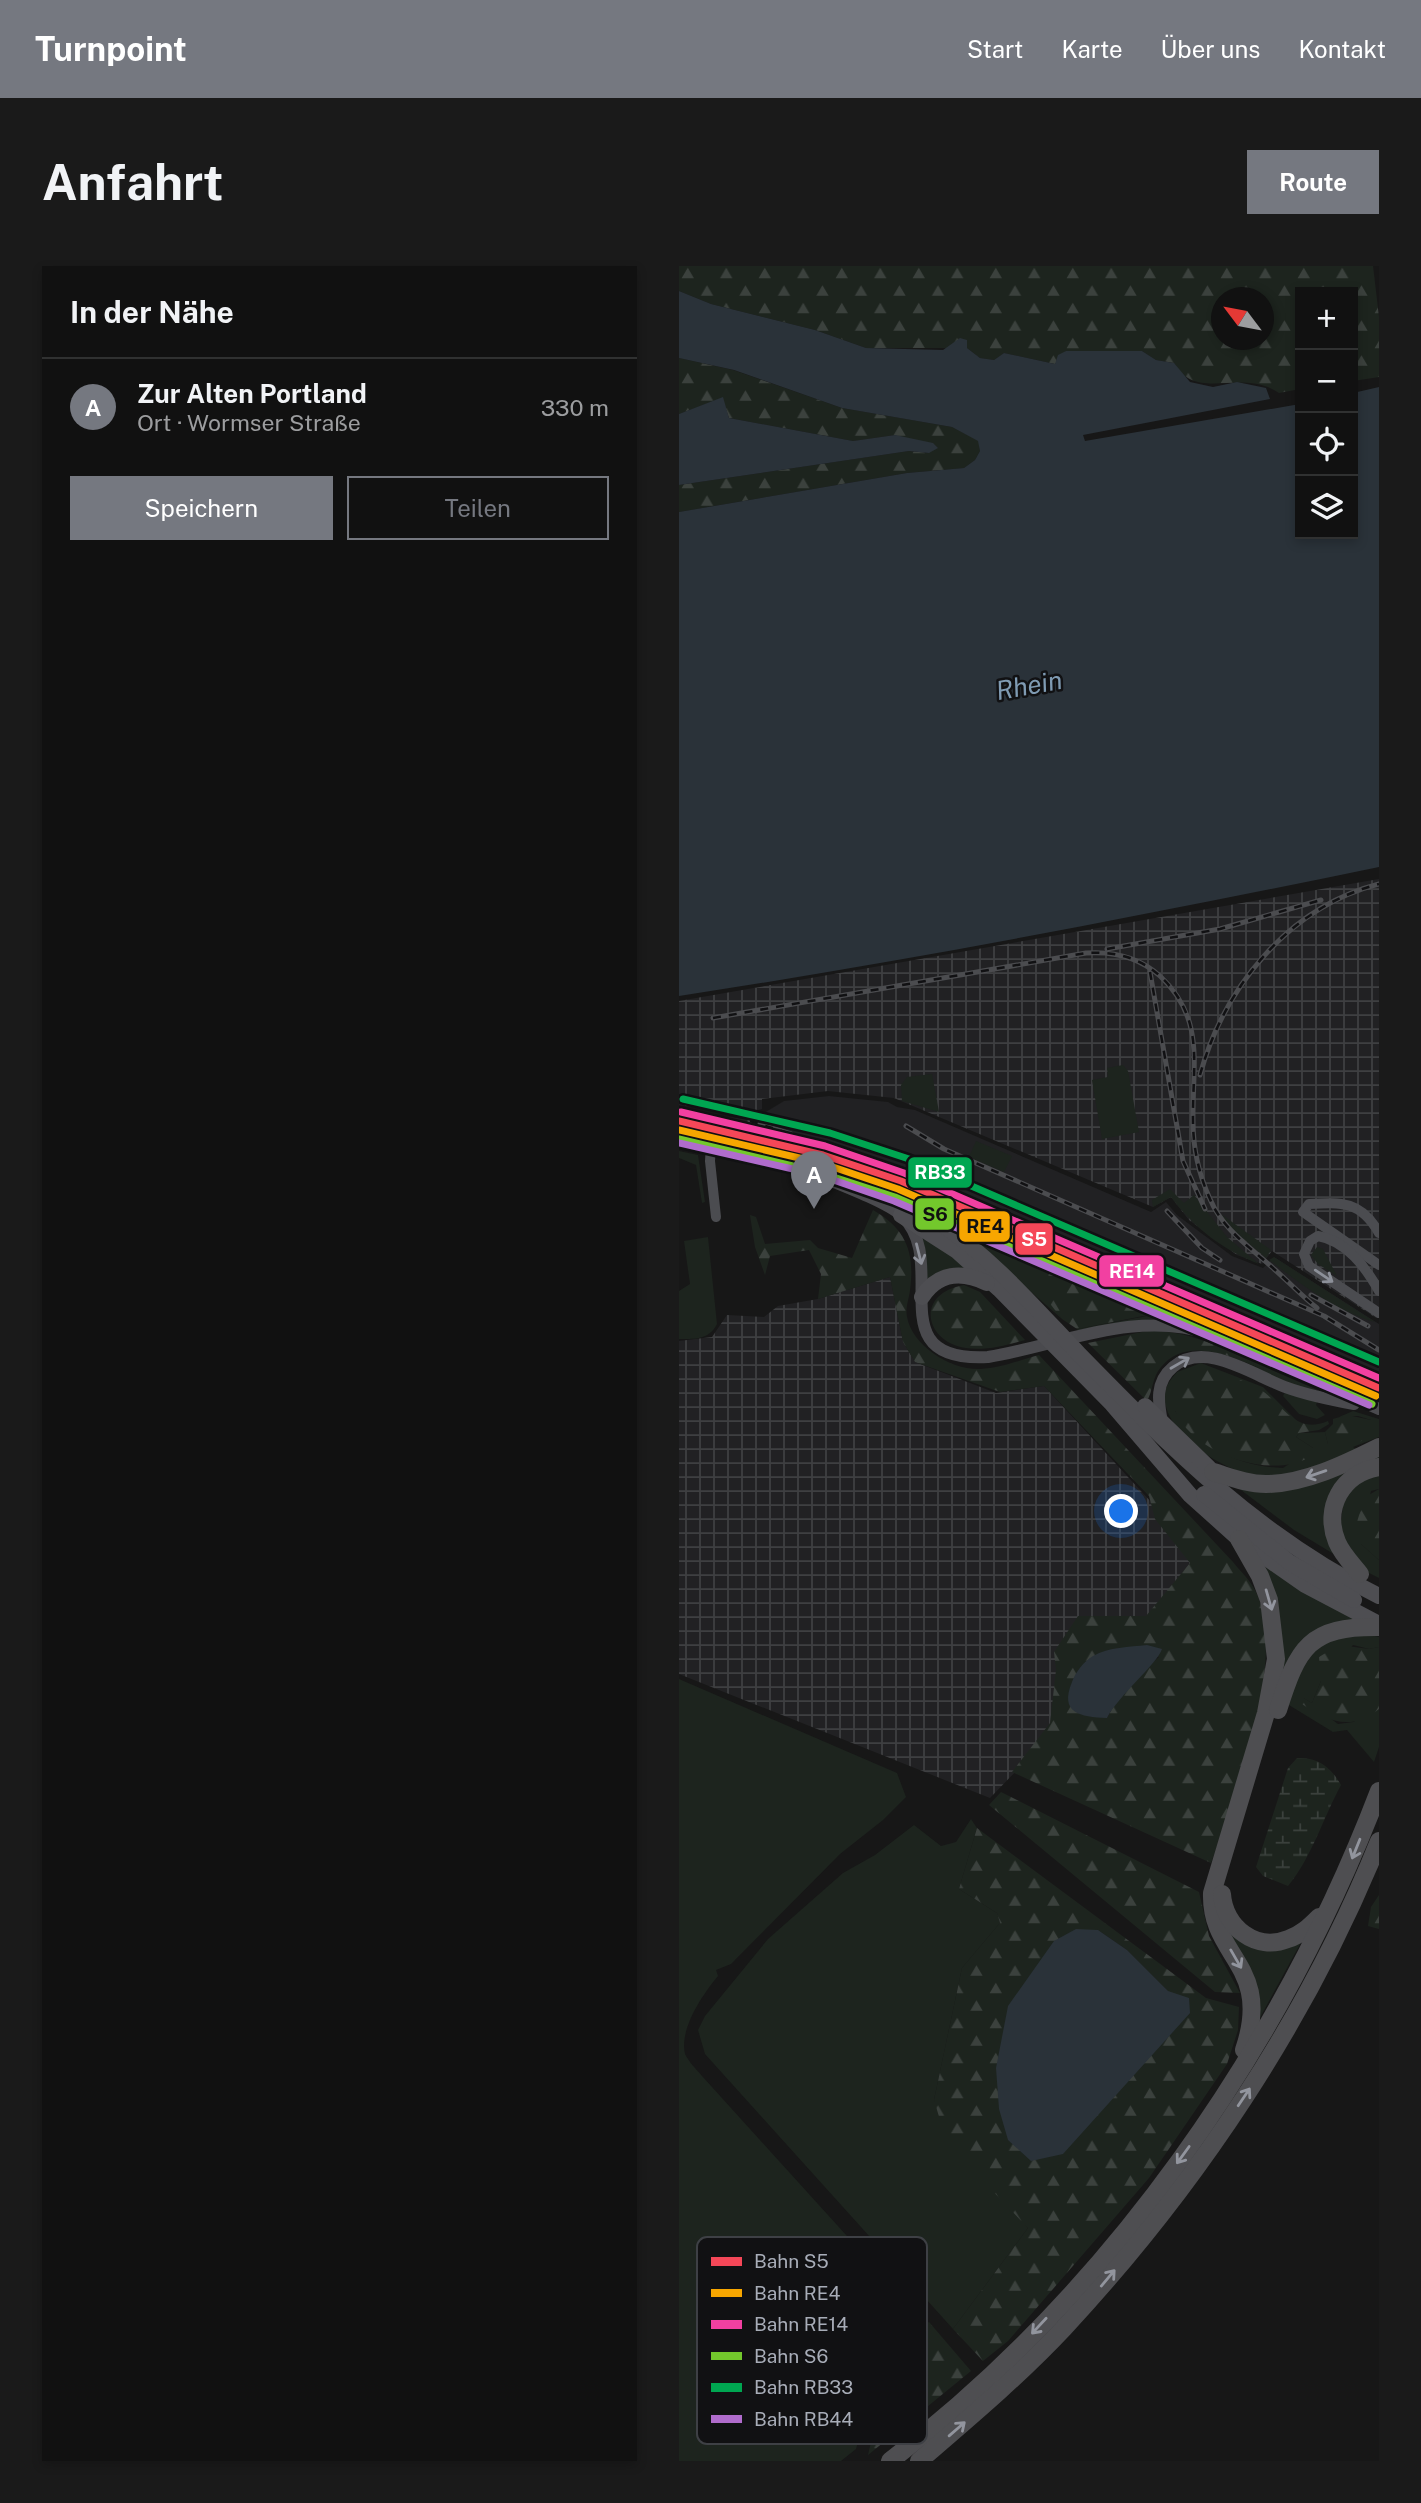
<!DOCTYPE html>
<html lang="de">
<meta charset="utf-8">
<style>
body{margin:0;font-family:"Public Sans",sans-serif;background:#1a1a1a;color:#f1f3f6}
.controls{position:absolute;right:21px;top:21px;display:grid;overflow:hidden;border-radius:0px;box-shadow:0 4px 10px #0003}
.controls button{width:63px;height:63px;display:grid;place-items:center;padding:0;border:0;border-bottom:2px solid #303131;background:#111;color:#f1f3f6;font:35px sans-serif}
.compass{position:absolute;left:532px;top:21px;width:63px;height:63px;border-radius:50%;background:#111;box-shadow:0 4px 10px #0003;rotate:302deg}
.you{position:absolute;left:443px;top:1246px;width:24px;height:24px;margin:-18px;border:5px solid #fff;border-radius:50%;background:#1a73e8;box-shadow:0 0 0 10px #1a73e833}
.badge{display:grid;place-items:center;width:46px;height:46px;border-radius:50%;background:#757880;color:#fff;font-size:23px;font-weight:700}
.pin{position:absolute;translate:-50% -58px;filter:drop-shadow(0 2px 4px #0008)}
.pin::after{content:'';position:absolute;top:37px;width:24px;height:21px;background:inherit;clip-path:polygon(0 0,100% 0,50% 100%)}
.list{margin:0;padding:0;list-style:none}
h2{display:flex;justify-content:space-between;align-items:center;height:91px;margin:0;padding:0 28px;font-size:30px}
h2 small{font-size:23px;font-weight:400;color:#9c9d9f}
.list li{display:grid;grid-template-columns:46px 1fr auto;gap:21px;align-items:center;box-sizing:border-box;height:98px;padding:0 28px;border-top:2px solid #303131}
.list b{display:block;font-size:26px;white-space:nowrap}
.list p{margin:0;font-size:23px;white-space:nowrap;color:#9c9d9f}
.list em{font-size:23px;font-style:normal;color:#9c9d9f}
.actions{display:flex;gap:14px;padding:21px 28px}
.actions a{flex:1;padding:16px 0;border:2px solid #757880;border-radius:0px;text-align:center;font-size:24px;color:#757880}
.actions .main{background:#757880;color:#fff}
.icon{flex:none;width:38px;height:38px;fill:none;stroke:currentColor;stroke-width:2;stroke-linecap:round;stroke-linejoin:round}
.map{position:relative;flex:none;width:700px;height:2195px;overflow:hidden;border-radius:0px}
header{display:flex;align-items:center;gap:42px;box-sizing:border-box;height:98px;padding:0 35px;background:#757880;color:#fff}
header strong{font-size:33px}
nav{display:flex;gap:38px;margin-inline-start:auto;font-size:24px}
.intro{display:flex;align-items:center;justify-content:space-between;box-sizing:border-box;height:168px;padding:0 42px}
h1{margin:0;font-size:49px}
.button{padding:18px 32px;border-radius:0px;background:#757880;color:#fff;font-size:24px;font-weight:700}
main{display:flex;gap:42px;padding:0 42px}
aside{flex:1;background:#111;border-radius:0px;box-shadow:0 4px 10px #0003}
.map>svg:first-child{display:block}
</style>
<header>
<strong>Turnpoint</strong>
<nav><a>Start</a><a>Karte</a><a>Über uns</a><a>Kontakt</a></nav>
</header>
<div class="intro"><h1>Anfahrt</h1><a class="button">Route</a></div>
<main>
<aside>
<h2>In der Nähe<small></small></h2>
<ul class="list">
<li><span class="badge">A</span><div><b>Zur Alten Portland</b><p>Ort · Wormser Straße</p></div><em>330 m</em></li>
</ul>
<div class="actions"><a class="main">Speichern</a><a>Teilen</a></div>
</aside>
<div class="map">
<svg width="700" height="2195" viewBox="0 0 700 2195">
<defs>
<pattern id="industrial-grid" width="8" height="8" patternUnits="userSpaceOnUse" patternTransform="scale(1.75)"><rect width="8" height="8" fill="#212123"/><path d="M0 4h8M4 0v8" fill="none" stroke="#3e3f41"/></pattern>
<pattern id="forest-firs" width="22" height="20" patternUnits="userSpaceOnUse" patternTransform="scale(1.75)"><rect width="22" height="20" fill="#1d241e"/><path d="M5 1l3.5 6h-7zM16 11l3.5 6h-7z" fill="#3b413d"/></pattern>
<pattern id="wetland-marsh" width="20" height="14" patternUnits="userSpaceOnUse" patternTransform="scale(1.75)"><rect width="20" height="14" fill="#1d241e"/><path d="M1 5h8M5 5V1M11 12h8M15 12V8" fill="none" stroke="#3b413d"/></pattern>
</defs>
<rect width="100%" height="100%" fill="#171717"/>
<polygon fill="#212123" points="150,830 209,836 218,841 236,844 472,946 487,936 498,949 553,990 584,1002 595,991 700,1058 700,1129 209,918 85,879 0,861 0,844 64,853 85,847 105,835"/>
<g fill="url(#industrial-grid)">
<polygon points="700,613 700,1050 697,1052 593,985 583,998 558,989 510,954 492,931 474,941 215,832 149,825 83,833 83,843 63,848 0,839 0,735"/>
<polygon points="211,1011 224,1076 236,1096 317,1127 365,1120 533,1302 311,1532 0,1408 0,1075 33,1071 48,1049 85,1051 99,1040 139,1033"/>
</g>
<g fill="#1d241e">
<polygon points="444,799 449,805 460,866 423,873 413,814 429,811 428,802"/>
<polygon points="253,808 260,846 223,835 222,819 228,811"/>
<polygon points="297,875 333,890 325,906 290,891"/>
<polygon points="0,885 19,889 26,936 23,937 17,899 0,892"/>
<path d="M491 923 505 937 515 929 548 971 580 998C544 984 515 962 492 931L474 941 473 934Z"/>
<polygon points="542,948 592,984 587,992 554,964"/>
<polygon points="279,962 480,1048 479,1052 400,1065 398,1063 468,1050 366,1030 383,1053"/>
<polygon points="240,966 289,1003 248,1016"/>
<path d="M29 971 38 1058C30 1074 16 1073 0 1073V1025L11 1018 5 975Z"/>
<polygon points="638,981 644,983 658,1010 639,998 632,989"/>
<path d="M595 991 696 1056C659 1046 623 1019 590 994Z"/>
<polygon points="540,1081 641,1125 609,1118 535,1086 589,1105"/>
<path d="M522 1097 584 1121 620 1157 608 1150 595 1136 496 1145C526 1181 555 1200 604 1202L634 1182 617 1171 620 1167 646 1166 649 1178 692 1154 679 1150 660 1151 674 1145 700 1153V1171L674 1181 679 1184C655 1194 619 1212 592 1212 556 1213 483 1170 486 1129 486 1120 492 1113 498 1106Z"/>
<polygon points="606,1126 638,1136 637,1139 646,1149 638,1153 620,1148 604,1130"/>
<polygon points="700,1188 700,1196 662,1216 658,1290 615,1264 558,1221"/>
<polygon points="700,1205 700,1223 692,1225 682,1278 700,1294 700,1312 686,1305 660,1270 666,1225"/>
<path d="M582 1296 679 1355C651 1360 629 1365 612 1392L542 1610C534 1646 555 1682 595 1681 606 1681 615 1675 625 1671L577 1759C583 1697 526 1668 539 1611L593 1439 600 1399 598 1350Z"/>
<polygon points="676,1365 700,1371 700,1381 690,1383 674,1379 642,1415 633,1437 624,1432 659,1458 674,1456 700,1443 700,1481 695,1496 668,1464 654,1466 605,1436 626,1385"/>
<path d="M0 1413 218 1507 227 1531 204 1554 161 1588 52 1698 37 1704 39 1710C24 1728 0 1763 6 1788 10 1796 17 1803 23 1810L236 2045H226L193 2071 185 2155 177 2183 162 2195H0Z"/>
<polygon points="292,1553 298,1562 280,1623 318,1647 321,1657 283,1702 255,1834 349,1962 274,2063 26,1788 19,1764 26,1750 89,1673 164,1607 196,1589 235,1559 262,1580 277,1576"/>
</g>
<g fill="url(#forest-firs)" fill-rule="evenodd">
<path d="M0 0H694L700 51V111L674 115V26H621V123L600 127C562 101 517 137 495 97L477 94 463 85H387L376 98 325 87 315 94 301 92 288 82H187L136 64 32 38 0 25ZM542 32H584V74H542Z"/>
<polygon points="0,92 54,104 163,142 273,161 300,175 301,185 296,194 285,202 228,207 0,246 0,219 230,185 250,187 216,169 174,175 50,152 43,132 0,148"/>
<path d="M194 944C227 963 236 986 231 1024 230 1032 226 1043 228 1051 233 1080 273 1105 302 1103 321 1102 342 1094 360 1089L554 1296C561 1305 572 1315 577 1326 609 1393 556 1530 532 1597L333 1506 371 1457 377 1404 375 1386 399 1350H467L511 1297 476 1253 470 1230 365 1120 321 1126 236 1096 224 1076 211 1011 139 1033 142 1008 130 984 91 990 86 1009 76 981 71 949 77 951 86 978 131 974 139 982 173 992ZM437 1382 480 1391C460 1408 440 1428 428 1452Z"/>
<polygon points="370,1007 469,1049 398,1063 383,1053 365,1030"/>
<path d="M285 1019 301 1026 346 1074C328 1079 306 1085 287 1082 246 1076 235 1028 285 1019Z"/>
<path d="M468 1065C515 1063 557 1089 598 1109 565 1097 511 1065 482 1101 473 1111 474 1125 468 1135L409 1077Z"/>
<path d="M532 1103C547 1109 564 1114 579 1122 603 1136 615 1170 649 1155L650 1158 640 1164 620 1167 617 1171 634 1182V1189C594 1217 506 1186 494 1138 499 1123 516 1106 532 1103Z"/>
<path d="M668 1149 692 1154 694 1167C682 1180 666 1179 649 1178L646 1166 654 1158V1153Z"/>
<polygon points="700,1223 700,1294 682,1278 676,1263 685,1232"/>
<path d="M660 1379 690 1383 700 1381V1443C672 1467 646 1454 620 1436L624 1432 633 1437 642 1415 640 1391Z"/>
<polygon points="322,1526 520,1626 530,1670 561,1727 536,1726 310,1539"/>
<path d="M298 1562 527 1732 560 1741 559 1764 548 1798 470 1912 329 2075 304 2095 274 2063 349 1962 268 1877 255 1834 283 1702 321 1657 318 1647 280 1623ZM419 1664 448 1684 489 1725Z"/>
<polygon points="700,1629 700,1663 689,1660 692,1641"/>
<polygon points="250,2056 292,2105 189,2189 198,2151 203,2083 219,2066 243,2061"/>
</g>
<path fill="url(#wetland-marsh)" d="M618 1492C639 1491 652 1501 662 1519 644 1552 633 1591 609 1620L584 1610 577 1601 609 1502Z"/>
<g fill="#2a3239">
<path d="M0 25 32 38 136 64 187 82 264 84 281 72 288 74V82L301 92 315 94 325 87 376 98 379 89 387 85H463L477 94 495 97 511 116 534 121 558 116 587 122 591 133 404 169 406 175 621 138V268H674V127L700 121V601C467 649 235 694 0 730V246L228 207 285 202 296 194 301 185 299 175 273 161 163 142 55 104 0 92Z"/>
<polygon points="44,131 50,152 174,175 216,169 254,177 259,182 250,187 230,185 0,219 0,148"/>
<path d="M468 1379 483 1383C479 1397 439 1430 428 1452 401 1451 380 1447 393 1416 396 1407 405 1395 414 1390 430 1381 450 1381 468 1379Z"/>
<polygon points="397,1663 419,1664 448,1684 489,1725 510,1732 511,1747 384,1888 352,1895 329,1874 320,1843 317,1802 329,1740 375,1675"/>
</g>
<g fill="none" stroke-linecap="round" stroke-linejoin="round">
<g stroke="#4b4c50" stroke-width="10">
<polyline points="32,879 31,895 37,951"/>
<path d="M700 967C682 935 663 936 630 938L624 946 700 999"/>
<path d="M700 1025C687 1002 668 975 639 970L631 975 625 988 630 1000 700 1047"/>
</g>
<g stroke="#4a4a4e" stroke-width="12">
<polyline points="0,872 120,900"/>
<path d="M114 899C140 911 204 933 222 949 274 996 196 1097 309 1091 382 1079 457 1043 531 1068"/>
<polyline points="151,909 211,930 238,944"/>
<polyline points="233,941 263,948 507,1056"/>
<polyline points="526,1065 700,1143"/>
<path d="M483 1156C479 1136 476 1116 494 1101 525 1074 574 1109 606 1121 628 1129 652 1134 675 1138"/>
</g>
<g stroke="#4e4e52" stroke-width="16">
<polyline points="222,949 278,985 320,1023 433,1138 511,1229 560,1273 626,1319 700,1358"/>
<path d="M261 957C314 993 356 1042 400 1088 492 1182 581 1272 700 1330"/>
<path d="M243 1031C259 1006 283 1005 308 1017"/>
<polyline points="466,1140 530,1202"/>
<polyline points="525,1228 610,1296 675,1334"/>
</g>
<g stroke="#4e4e51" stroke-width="18">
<path d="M534 1206C551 1211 568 1218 587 1218 625 1218 666 1198 700 1181"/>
<path d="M560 1273 581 1310 590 1334 597 1393 587 1447 533 1627C531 1692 594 1698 565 1784"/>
<path d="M681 1308C673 1298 663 1288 658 1276 644 1242 663 1207 700 1201"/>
<path d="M599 1444C619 1381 630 1360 700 1361"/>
<path d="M543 1628C545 1661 577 1686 609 1673 622 1669 631 1660 640 1651"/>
<path d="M211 2195C432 2026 601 1784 700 1525"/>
<path d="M240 2195C290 2152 340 2110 385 2062 516 1921 628 1754 700 1575"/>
</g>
<g stroke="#4b4c4f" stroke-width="5">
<g id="rail">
<polyline points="428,683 541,663 642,634"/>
<polyline points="471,706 504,895 526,943"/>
<path d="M34 752 407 687C435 685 460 691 481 710 527 753 513 799 514 855 514 881 520 909 531 933 544 964 571 981 595 1003 610 1016 623 1030 638 1042"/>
<path d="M521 809C545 721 610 641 700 618"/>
<polyline points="71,855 112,868"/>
<polyline points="227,860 265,883 645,1050 700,1084"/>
<polyline points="488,945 523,982 541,994"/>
<polyline points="632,1029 689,1060"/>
</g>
</g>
<use href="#rail" stroke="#111113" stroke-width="2.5" stroke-dasharray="8" stroke-linecap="butt"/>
<g stroke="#111113" stroke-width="12">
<polyline id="rail-1" points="0,855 144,889 222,915 700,1122"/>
</g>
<g stroke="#111113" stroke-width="12">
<polyline id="rail-2" points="0,864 142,897 219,923 697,1130"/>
</g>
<g stroke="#111113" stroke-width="12">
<polyline id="rail-3" points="2,846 146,880 225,907 700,1112"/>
</g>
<g stroke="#111113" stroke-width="12">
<polyline id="rail-4" points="0,873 139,906 216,931 693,1138"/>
</g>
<g stroke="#111113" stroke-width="12">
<polyline id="rail-5" points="4,833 151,867 230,893 700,1096"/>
</g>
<g stroke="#111113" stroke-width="12">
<polyline id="rail-6" points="0,877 140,909 215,935 690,1139"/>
</g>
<use href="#rail-1" stroke="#f54758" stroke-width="7"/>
<use href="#rail-2" stroke="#f7a600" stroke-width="7"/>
<use href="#rail-3" stroke="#f240a1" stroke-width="7"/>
<use href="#rail-4" stroke="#73c82c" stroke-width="7"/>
<use href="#rail-5" stroke="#00a651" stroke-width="7"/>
<use href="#rail-6" stroke="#b06ccc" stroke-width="7"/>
</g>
<defs><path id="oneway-shaft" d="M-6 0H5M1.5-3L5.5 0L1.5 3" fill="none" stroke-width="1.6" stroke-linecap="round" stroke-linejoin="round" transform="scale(1.75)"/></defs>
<g stroke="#8c8f98">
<use href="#oneway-shaft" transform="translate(240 988) rotate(76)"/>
<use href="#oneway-shaft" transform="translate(501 1097) rotate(-30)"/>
</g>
<use stroke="#8c9099" href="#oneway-shaft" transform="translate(645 1010) rotate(34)"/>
<g stroke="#92959e">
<use href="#oneway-shaft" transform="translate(637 1208) rotate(161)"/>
<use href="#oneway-shaft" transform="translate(590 1334) rotate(74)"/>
<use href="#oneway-shaft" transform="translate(677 1583) rotate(112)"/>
<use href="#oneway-shaft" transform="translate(557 1693) rotate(60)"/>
<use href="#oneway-shaft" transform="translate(565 1831) rotate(-56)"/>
<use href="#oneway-shaft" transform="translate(504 1889) rotate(126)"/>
<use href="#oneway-shaft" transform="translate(429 2012) rotate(-50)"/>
<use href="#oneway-shaft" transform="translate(360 2060) rotate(133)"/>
<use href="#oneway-shaft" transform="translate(278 2163) rotate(-41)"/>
</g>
<g text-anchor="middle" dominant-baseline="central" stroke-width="5" stroke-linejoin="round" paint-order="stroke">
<g font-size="26" font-style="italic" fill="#7f9bb3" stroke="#111113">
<text transform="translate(350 419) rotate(-10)">Rhein</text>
</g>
</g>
<rect x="18" y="1971" width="230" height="207" rx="10" fill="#111113" stroke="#3e4045" stroke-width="2"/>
<rect x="32" y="1991" width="31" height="9" fill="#f54758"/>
<rect x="32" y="2023" width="31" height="8" fill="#f7a600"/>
<rect x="32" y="2054" width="31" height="9" fill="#f240a1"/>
<rect x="32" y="2086" width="31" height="8" fill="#73c82c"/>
<rect x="32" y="2117" width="31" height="9" fill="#00a651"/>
<rect x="32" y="2149" width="31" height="8" fill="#b06ccc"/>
<g font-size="19" fill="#a8adb8">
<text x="75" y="2002">Bahn S5</text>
<text x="75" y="2034">Bahn RE4</text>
<text x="75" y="2065">Bahn RE14</text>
<text x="75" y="2097">Bahn S6</text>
<text x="75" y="2128">Bahn RB33</text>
<text x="75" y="2160">Bahn RB44</text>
</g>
<g stroke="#111113" stroke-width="2.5">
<rect x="228" y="890" width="66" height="33" rx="7" fill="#00a651"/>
<rect x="235" y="931" width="41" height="34" rx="7" fill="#73c82c"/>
<rect x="279" y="944" width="53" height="33" rx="7" fill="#f7a600"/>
<rect x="335" y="956" width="40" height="34" rx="7" fill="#f54758"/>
<rect x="419" y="988" width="67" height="34" rx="7" fill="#f240a1"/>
</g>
<g font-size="19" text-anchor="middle" font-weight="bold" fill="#fff">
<text x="261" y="913">RB33</text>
<text x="355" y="980">S5</text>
<text x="453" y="1012">RE14</text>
</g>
<g font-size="19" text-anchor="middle" font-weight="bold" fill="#111">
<text x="256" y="955">S6</text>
<text x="306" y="967">RE4</text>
</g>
</svg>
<div class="controls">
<button>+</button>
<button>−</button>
<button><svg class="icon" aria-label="locate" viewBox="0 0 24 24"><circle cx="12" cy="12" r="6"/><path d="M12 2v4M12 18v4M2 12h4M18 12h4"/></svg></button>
<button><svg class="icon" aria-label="layers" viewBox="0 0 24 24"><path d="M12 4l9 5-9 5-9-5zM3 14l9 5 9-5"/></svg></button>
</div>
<svg class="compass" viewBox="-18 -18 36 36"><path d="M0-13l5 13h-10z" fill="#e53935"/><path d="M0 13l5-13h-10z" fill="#9c9d9f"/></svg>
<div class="you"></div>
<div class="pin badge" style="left:135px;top:943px">A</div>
</div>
</main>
